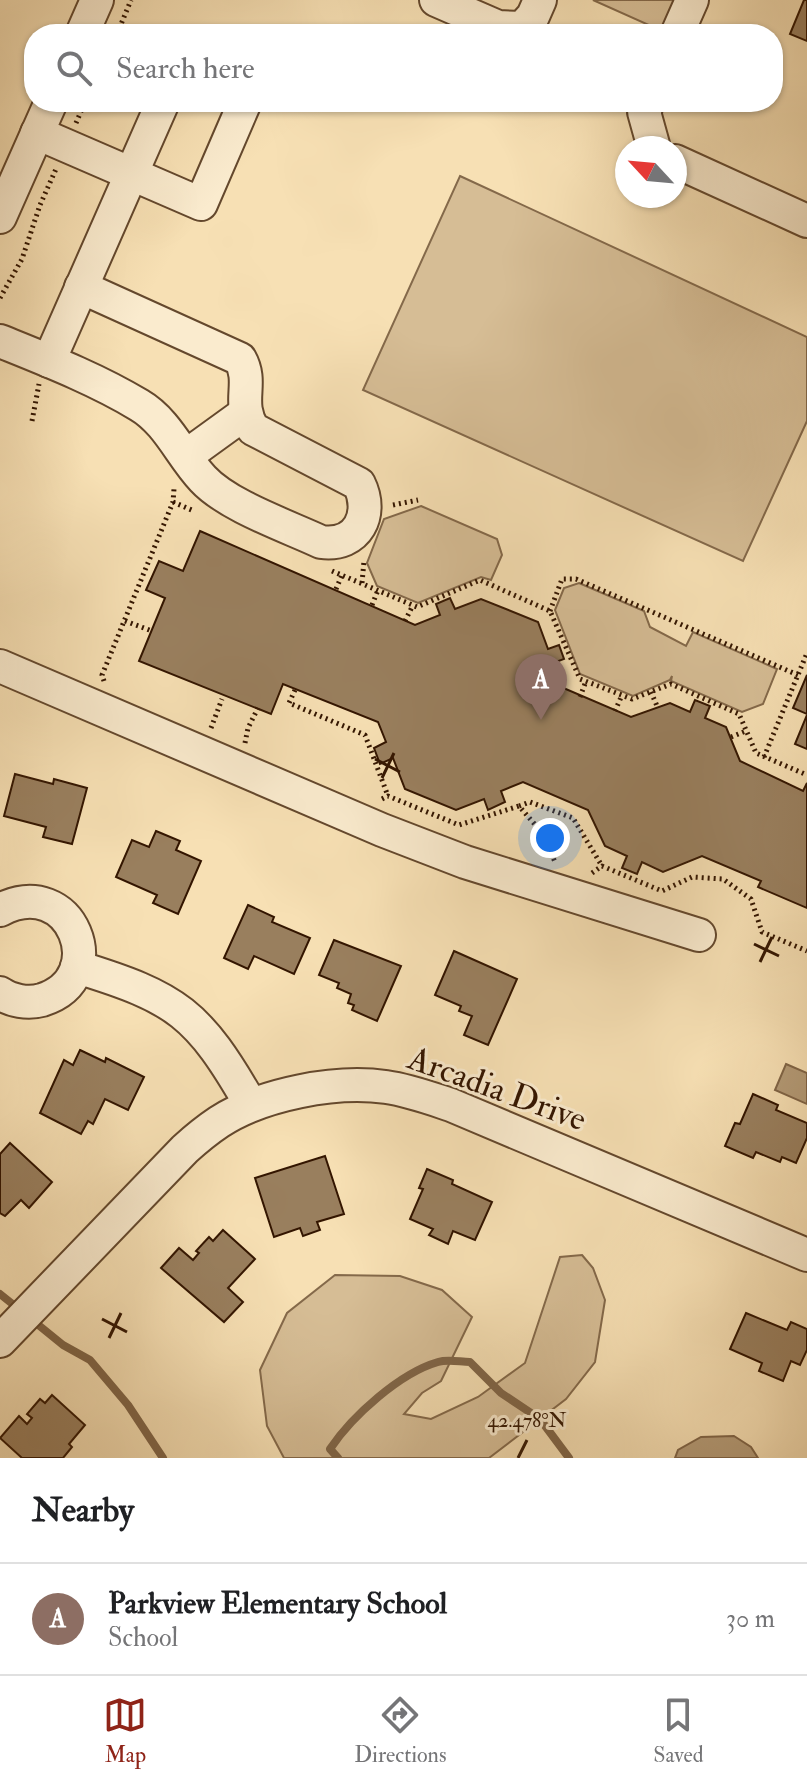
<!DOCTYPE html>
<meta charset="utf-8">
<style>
body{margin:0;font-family:"IM FELL Double Pica",serif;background:#f6f6f6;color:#202124}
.compass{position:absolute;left:615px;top:136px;width:72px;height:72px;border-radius:50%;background:#fff;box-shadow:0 2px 6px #0004;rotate:296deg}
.you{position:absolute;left:550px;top:838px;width:28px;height:28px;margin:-20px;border:6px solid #fff;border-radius:50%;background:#1a73e8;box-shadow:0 0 0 12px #1a73e833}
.badge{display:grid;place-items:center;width:52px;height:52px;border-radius:50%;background:#8f2418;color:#fff;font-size:26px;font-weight:700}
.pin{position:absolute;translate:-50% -66px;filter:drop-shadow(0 2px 4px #0008)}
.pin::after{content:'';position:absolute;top:42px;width:28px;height:24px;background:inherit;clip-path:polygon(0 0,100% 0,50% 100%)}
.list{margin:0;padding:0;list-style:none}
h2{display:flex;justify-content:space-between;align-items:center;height:104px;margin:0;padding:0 32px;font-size:34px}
h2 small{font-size:26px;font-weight:400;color:#757577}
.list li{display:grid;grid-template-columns:52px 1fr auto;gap:24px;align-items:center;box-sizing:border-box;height:112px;padding:0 32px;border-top:2px solid #e0e0e0}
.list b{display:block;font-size:30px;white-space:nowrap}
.list p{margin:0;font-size:26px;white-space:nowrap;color:#757577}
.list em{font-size:26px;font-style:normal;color:#757577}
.icon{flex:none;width:44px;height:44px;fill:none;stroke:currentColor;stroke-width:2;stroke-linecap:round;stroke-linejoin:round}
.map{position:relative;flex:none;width:807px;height:1458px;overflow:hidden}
.search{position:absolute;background:#fff;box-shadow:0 2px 6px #0004;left:24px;right:24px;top:24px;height:88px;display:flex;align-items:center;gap:20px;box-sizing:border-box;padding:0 28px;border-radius:32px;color:#757577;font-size:30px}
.sheet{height:216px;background:#fff}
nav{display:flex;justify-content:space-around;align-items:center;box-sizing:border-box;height:112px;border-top:2px solid #e0e0e0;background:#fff;font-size:22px;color:#757577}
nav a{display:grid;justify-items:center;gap:4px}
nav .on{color:#8f2418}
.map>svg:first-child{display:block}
</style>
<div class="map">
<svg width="807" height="1458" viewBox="0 0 807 1458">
<rect width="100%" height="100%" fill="#f7e0b4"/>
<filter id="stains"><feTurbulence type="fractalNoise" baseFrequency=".0025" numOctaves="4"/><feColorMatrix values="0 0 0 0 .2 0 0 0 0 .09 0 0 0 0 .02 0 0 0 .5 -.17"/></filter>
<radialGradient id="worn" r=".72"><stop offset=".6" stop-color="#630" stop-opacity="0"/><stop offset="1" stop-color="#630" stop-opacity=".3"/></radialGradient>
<g fill="#d6bd95" stroke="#84694a" stroke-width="2">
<polygon points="593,0 675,0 662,31"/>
<polygon points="460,176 807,337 807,421 743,561 363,390"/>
<polygon points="421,506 497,539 502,555 491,580 481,577 418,603 377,586 367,563 384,519"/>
<polygon points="579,583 644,611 650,627 686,646 693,632 777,669 763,704 742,712 671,681 672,676 670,680 633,696 580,674 555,610 564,588"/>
<polygon points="582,1255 593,1268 605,1300 595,1362 566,1399 489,1458 284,1458 267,1426 260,1370 287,1313 335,1275 400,1276 442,1290 472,1317 441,1381 422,1393 404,1414 431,1419 478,1397 525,1363 560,1257"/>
</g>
<g fill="#b49b77" stroke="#806547" stroke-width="2">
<polygon points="786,1064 807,1073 807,1104 775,1090"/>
<polygon points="734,1436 751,1447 758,1458 675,1458 678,1450 701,1437"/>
</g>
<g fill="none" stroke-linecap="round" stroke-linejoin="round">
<g stroke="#806547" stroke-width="8">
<polyline points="0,1294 20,1310"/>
<polyline points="31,1319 63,1345 90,1360 128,1405 163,1458"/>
<path d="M338 1458 330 1449C352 1416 400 1373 438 1362 448 1359 460 1362 470 1362L501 1393 540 1419 569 1458"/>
</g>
</g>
<g fill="#997f5e" stroke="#331500" stroke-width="2">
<polygon points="804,0 807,0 807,41 790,34"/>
<polygon points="200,531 415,625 440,615 436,604 450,598 455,609 481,599 538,622 548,649 559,645 564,659 553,663 561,687 631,717 670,703 690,712 695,700 710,706 705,718 726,727 740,761 803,791 807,783 807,908 758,887 761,881 702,856 663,872 642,862 637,874 622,868 627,856 605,846 588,810 523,782 501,791 505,802 488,810 484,799 456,810 405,789 393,758 380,764 374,748 386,742 378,722 283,684 271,714 139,661 165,598 146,590 159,561 183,571"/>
<polygon points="807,675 807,714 793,708"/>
<polygon points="807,715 807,749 795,744"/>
<polygon points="15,774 53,784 54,779 87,788 72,844 43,837 46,827 4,816"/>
<polygon points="156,831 180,841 176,850 201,861 178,914 153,903 157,895 116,877 132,840 149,847"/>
<polygon points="248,905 274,917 272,922 310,938 294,974 254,956 248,969 224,958"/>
<polygon points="334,940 401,966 377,1021 352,1010 354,1005 348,1003 351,994 337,988 339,983 319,975"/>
<polygon points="454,951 517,979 488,1045 464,1035 472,1016 459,1011 461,1006 435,995"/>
<polygon points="80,1050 105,1062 106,1058 144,1077 128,1110 105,1099 93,1124 88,1121 81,1134 40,1113 64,1060 73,1065"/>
<polygon points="753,1094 778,1105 776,1110 807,1123 807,1138 796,1163 782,1157 780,1162 756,1152 753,1158 725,1146 735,1123 740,1124"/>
<polygon points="10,1143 52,1182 29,1208 21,1200 5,1216 0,1213 0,1154"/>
<polygon points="325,1156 344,1214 317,1222 320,1230 303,1236 300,1228 274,1237 255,1178"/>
<polygon points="427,1169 453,1180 452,1184 492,1202 475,1240 453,1231 448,1244 429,1235 433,1229 410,1219 423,1189 419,1188"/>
<polygon points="223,1230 255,1259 228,1288 243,1302 224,1322 161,1268 179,1248 193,1260 199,1253 196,1251 209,1237 213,1241"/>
<polygon points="746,1313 787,1330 791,1322 807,1329 807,1350 800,1365 791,1361 783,1381 759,1371 762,1363 730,1349"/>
<polygon points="52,1395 85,1425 69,1444 72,1447 63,1458 22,1458 0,1438 19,1416 27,1424 32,1418 27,1414 40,1399 45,1403"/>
</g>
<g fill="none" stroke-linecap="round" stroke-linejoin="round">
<g stroke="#64482d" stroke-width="36">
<g id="minor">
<polyline points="436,0 498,27 522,28 533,16 540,0"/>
<polyline points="82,34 97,0"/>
<polyline points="677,34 692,0"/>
<polyline points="648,102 644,112 654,148"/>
<polyline points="37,133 201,204 245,102"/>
<polyline points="675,161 807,221"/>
<polyline points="0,217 51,102"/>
<path d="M0 341C47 360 96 379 139 405 168 422 181 456 203 479 228 506 287 526 321 542 358 547 374 514 359 484L253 429C236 401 254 384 240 359L81 287"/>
<polyline points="49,361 163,102"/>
<polyline points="186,456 244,414"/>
<polyline points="0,666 382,830 465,862 699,935"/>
<path d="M0 910C72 872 113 978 42 1000 28 1004 11 1001 0 993"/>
<path d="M77 967C178 998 198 1013 251 1105"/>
<path d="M0 1341 185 1149C196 1139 207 1130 219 1122 262 1094 335 1080 386 1087 408 1090 430 1098 451 1105L807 1255"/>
</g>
</g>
<g stroke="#331500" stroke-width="5" stroke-dasharray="2 4" stroke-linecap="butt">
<polyline points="117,34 131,0"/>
<polyline points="76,123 85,102"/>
<polyline points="0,298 22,259 40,205 56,169"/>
<polyline points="32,421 39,384"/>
<polyline points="173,502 194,511"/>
<polyline points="393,505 418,500"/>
<polyline points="332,571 417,607 480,580 550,611 580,679 632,699 671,684 739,714 756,753 807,775"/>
<polyline points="362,583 364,561"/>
<polyline points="336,589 342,575"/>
<polyline points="372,605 378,590"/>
<polyline points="550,611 562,579 576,579 798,675"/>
<polyline points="125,621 152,631"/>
<polyline points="405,621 413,605"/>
<polyline points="104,681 102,675 173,502 174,489"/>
<polyline points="295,690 289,703 365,735 388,796"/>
<polyline points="651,692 657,706"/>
<polyline points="580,697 586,681"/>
<polyline points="615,711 622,695"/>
<polyline points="211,728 222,699"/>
<polyline points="731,737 746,731"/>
<polyline points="245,743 248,728 258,708"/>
<polyline points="764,757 807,653"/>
<polyline points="382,799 388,796 459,825 519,806 543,834 555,862"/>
<polyline points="519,806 530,802 573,818 602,866"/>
<polyline points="592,873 602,866 662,891 692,877 723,879 751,899 762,932 807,951"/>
</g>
<use href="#minor" stroke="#faebce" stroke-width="32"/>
</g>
<path fill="none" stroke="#331500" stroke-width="3" d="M375 759 400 772M382 778 394 753M754 944 779 956M760 962 772 937M102 1319 127 1332M109 1338 121 1313M518 1458 527 1440"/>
<g text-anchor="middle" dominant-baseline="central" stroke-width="6" stroke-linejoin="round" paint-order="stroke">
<g font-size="34" fill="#331500" stroke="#faebce">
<text transform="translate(497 1089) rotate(20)">Arcadia Drive</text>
</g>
</g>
<g font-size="20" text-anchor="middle" fill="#331500" stroke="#faebce" stroke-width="6" stroke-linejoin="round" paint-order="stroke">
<text x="527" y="1427">42.478°N</text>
</g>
<rect width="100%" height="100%" filter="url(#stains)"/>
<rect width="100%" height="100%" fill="url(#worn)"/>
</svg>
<svg class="compass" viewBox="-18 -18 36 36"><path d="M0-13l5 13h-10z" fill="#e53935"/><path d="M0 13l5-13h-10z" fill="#757577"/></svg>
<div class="you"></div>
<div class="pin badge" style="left:541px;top:720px;background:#8d6e63">A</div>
<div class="search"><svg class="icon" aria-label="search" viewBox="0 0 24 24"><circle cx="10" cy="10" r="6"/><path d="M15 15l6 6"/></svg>Search here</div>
</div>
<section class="sheet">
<h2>Nearby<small></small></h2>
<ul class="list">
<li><span class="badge" style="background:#8d6e63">A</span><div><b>Parkview Elementary School</b><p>School</p></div><em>30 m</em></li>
</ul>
</section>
<nav>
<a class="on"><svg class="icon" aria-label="map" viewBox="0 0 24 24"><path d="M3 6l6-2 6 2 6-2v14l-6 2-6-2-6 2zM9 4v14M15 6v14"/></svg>Map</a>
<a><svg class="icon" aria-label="directions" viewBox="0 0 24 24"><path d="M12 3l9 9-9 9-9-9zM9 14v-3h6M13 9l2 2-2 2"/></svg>Directions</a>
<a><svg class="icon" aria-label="saved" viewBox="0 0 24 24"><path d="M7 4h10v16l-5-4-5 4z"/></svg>Saved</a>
</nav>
